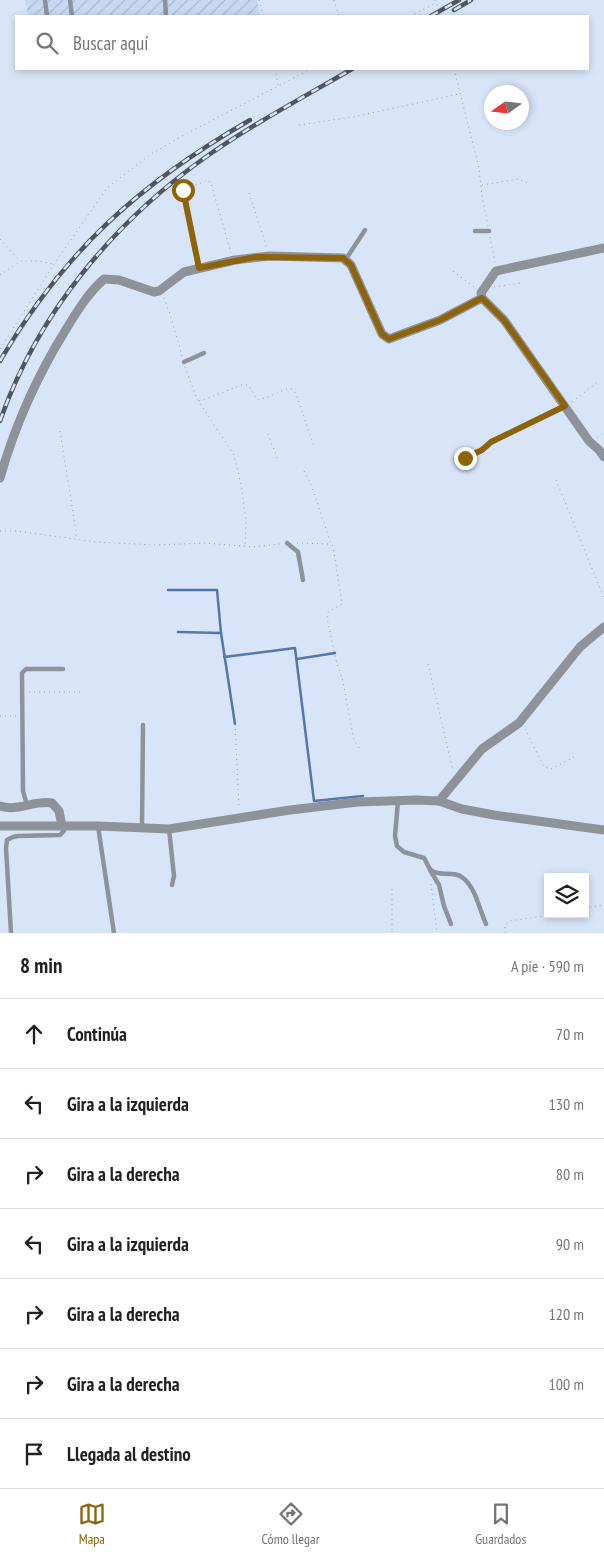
<!DOCTYPE html>
<html lang="es">
<meta charset="utf-8">
<style>
body{margin:0;font-family:"PT Sans Narrow",sans-serif;background:#f2f2f2;color:#202124}
.controls{position:absolute;right:15px;bottom:15px;display:grid;overflow:hidden;border-radius:0px;box-shadow:0 2px 8px #0003}
.controls button{width:45px;height:45px;display:grid;place-items:center;padding:0;border:0;border-bottom:1px solid #e0e0e0;background:#fff;color:#202124;font:25px sans-serif}
.compass{position:absolute;left:484px;top:85px;width:45px;height:45px;border-radius:50%;background:#fff;box-shadow:0 2px 8px #0003;rotate:256deg}
.stop{position:absolute;width:15px;height:15px;margin:-11px;border:4px solid #8e6309;border-radius:50%;background:#fff}
.stop.end{background:#8e6309;border-color:#fff;box-shadow:0 1px 5px #0008}
.list{margin:0;padding:0;list-style:none}
h2{display:flex;justify-content:space-between;align-items:center;height:65px;margin:0;padding:0 20px;font-size:21px}
h2 small{font-size:16px;font-weight:400;color:#757577}
.list li{display:grid;grid-template-columns:32px 1fr auto;gap:15px;align-items:center;box-sizing:border-box;height:70px;padding:0 20px;border-top:1px solid #e0e0e0}
.list b{display:block;font-size:19px;white-space:nowrap}
.list em{font-size:16px;font-style:normal;color:#757577}
.icon{flex:none;width:28px;height:28px;fill:none;stroke:currentColor;stroke-width:2;stroke-linecap:round;stroke-linejoin:round}
.map{position:relative;flex:none;width:604px;height:933px;overflow:hidden}
.search{position:absolute;background:#fff;box-shadow:0 2px 8px #0003;left:15px;right:15px;top:15px;height:55px;display:flex;align-items:center;gap:12px;box-sizing:border-box;padding:0 18px;border-radius:0px;color:#757577;font-size:19px}
.sheet{height:555px;background:#fff}
nav{display:flex;justify-content:space-around;align-items:center;box-sizing:border-box;height:70px;border-top:1px solid #e0e0e0;background:#fff;font-size:14px;color:#757577}
nav a{display:grid;justify-items:center;gap:2px}
nav .on{color:#8e6309}
.map>svg:first-child{display:block}
</style>
<div class="map">
<svg width="604" height="933" viewBox="0 0 604 933">
<defs>
<pattern id="industrial-furrows" width="10" height="10" patternUnits="userSpaceOnUse" patternTransform="scale(1.25)"><rect width="10" height="10" fill="#c7d9f1"/><path d="M-1 1l2-2M0 10L10 0M9 11l2-2" fill="none" stroke="#aab9ce"/></pattern>
</defs>
<rect width="100%" height="100%" fill="#d8e5f8"/>
<polygon fill="url(#industrial-furrows)" points="25,0 257,0 260,16 28,16"/>
<g fill="none" stroke-linecap="round" stroke-linejoin="round">
<g stroke="#5477ab" stroke-width="2.5">
<polyline points="168,590 217,590 221,633 178,632"/>
<polyline points="221,633 235,724"/>
<polyline points="224,657 295,648 314,801 363,796"/>
<polyline points="297,659 335,653"/>
</g>
<g stroke="#97a1b0" stroke-width="1" stroke-dasharray="1 4" stroke-linecap="butt">
<polyline points="259,0 263,16"/>
<polyline points="334,0 339,16"/>
<polyline points="435,0 439,9"/>
<polyline points="410,16 436,3"/>
<polyline points="275,69 278,85"/>
<polyline points="454,69 479,168 482,196 488,226"/>
<polyline points="299,125 353,117 459,94"/>
<polyline points="482,185 519,179 527,183"/>
<polyline points="249,193 267,248"/>
<polyline points="490,237 495,262"/>
<polyline points="0,239 20,261"/>
<polyline points="198,260 183,190 208,180 211,183 231,253"/>
<polyline points="453,271 475,288"/>
<polyline points="0,275 21,261 38,261 54,264"/>
<polyline points="494,287 521,283"/>
<polyline points="164,298 170,314 182,356"/>
<polyline points="0,349 54,264 107,188 151,154 182,136 311,69"/>
<polyline points="185,367 197,399 234,455 241,484 246,521 245,546"/>
<polyline points="199,401 206,399 244,384 249,386 256,398 260,400 287,389 292,389 296,394 314,446"/>
<polyline points="572,402 599,381"/>
<polyline points="60,431 76,531 76,539"/>
<polyline points="268,434 277,458"/>
<polyline points="597,438 604,432"/>
<polyline points="465,458 482,450 491,442 557,410"/>
<polyline points="304,471 312,487 331,544 333,546 342,604 328,612 327,618 337,664 342,677 354,740 359,748"/>
<polyline points="556,480 604,598"/>
<polyline points="0,531 16,531 96,542 156,545 205,543 253,547 280,544"/>
<polyline points="297,543 331,544"/>
<polyline points="428,664 453,771"/>
<polyline points="29,692 82,692"/>
<polyline points="0,716 17,716"/>
<polyline points="235,724 239,808"/>
<polyline points="525,729 544,767 551,769 574,757"/>
<polyline points="431,884 437,933"/>
<polyline points="392,889 392,933"/>
<polyline points="585,908 604,905"/>
<polyline points="505,933 505,926 509,921 559,914"/>
</g>
<g stroke="#8e939b" stroke-width="4.5">
<polyline points="45,0 47,16"/>
<polyline points="70,0 72,16"/>
<polyline points="165,0 166,16"/>
<polyline points="475,231 489,231"/>
<polyline points="346,259 365,230"/>
<polyline points="184,362 204,353"/>
<polyline points="287,543 298,552 303,580"/>
<path d="M398 801 395 836 397 846 404 852 424 858C427 862 428 868 432 871 442 877 454 870 463 878 476 888 479 909 486 924"/>
<polyline points="27,805 23,791 22,673 26,669 63,669"/>
<polyline points="98,826 114,933"/>
<polyline points="142,828 143,725"/>
<polyline points="169,829 174,876 172,885"/>
<polyline points="430,870 439,885 444,906 451,924"/>
<polyline points="11,933 6,848 7,840 13,837 18,836 60,835 64,831 64,826"/>
</g>
<g stroke="#8e939b" stroke-width="9">
<polyline points="604,248 496,271 481,293 482,298 504,320 589,441 599,450 604,457"/>
<path d="M0 478C15 425 36 378 65 331 76 313 88 293 104 279L119 280 154 292 159 291 184 272 235 260 269 256 343 258 351 265 382 334 389 339 440 320 482 298"/>
<polyline points="439,801 482,749 519,723 580,647 604,627"/>
<path d="M0 806C17 812 34 800 52 803L59 811 62 826"/>
<polyline points="0,826 98,826 169,829 290,810 358,802 416,800 439,801 462,809 494,815 604,830"/>
</g>
<g stroke="#4f5661" stroke-width="4.5">
<g id="rail">
<polyline points="454,10 471,0"/>
<polyline points="431,16 459,0"/>
<path d="M0 361C65 250 139 184 250 120"/>
<path d="M0 421C37 315 112 224 203 159 251 125 302 98 352 69"/>
</g>
</g>
<use href="#rail" stroke="#d8e5f8" stroke-width="2.5" stroke-dasharray="8" stroke-linecap="butt"/>
</g>
<g fill="none" stroke-linecap="round" stroke-linejoin="round">
<polyline stroke="#8e6309" stroke-width="6" points="183,190 199,268 256,257 343,258 351,265 382,334 389,339 440,320 482,298 504,320 565,406 491,442 482,450 465,458"/>
</g>
</svg>
<div class="controls">
<button><svg class="icon" aria-label="layers" viewBox="0 0 24 24"><path d="M12 4l9 5-9 5-9-5zM3 14l9 5 9-5"/></svg></button>
</div>
<svg class="compass" viewBox="-18 -18 36 36"><path d="M0-13l5 13h-10z" fill="#e53935"/><path d="M0 13l5-13h-10z" fill="#757577"/></svg>
<div class="stop" style="left:183px;top:190px"></div>
<div class="stop end" style="left:465px;top:458px"></div>
<div class="search"><svg class="icon" aria-label="search" viewBox="0 0 24 24"><circle cx="10" cy="10" r="6"/><path d="M15 15l6 6"/></svg>Buscar aquí</div>
</div>
<section class="sheet">
<h2>8 min<small>A pie · 590 m</small></h2>
<ul class="list">
<li><svg class="icon" aria-label="ahead" viewBox="0 0 24 24"><path d="M12 20V5M6 11l6-6 6 6"/></svg><div><b>Continúa</b></div><em>70 m</em></li>
<li><svg class="icon" aria-label="left" viewBox="0 0 24 24"><path d="M17 20v-9H6M10 6l-5 5 5 5"/></svg><div><b>Gira a la izquierda</b></div><em>130 m</em></li>
<li><svg class="icon" aria-label="right" viewBox="0 0 24 24"><path d="M7 20v-9h11M14 6l5 5-5 5"/></svg><div><b>Gira a la derecha</b></div><em>80 m</em></li>
<li><svg class="icon" aria-label="left" viewBox="0 0 24 24"><path d="M17 20v-9H6M10 6l-5 5 5 5"/></svg><div><b>Gira a la izquierda</b></div><em>90 m</em></li>
<li><svg class="icon" aria-label="right" viewBox="0 0 24 24"><path d="M7 20v-9h11M14 6l5 5-5 5"/></svg><div><b>Gira a la derecha</b></div><em>120 m</em></li>
<li><svg class="icon" aria-label="right" viewBox="0 0 24 24"><path d="M7 20v-9h11M14 6l5 5-5 5"/></svg><div><b>Gira a la derecha</b></div><em>100 m</em></li>
<li><svg class="icon" aria-label="arrive" viewBox="0 0 24 24"><path d="M6 21V4h12l-3 4 3 4H6"/></svg><div><b>Llegada al destino</b></div></li>
</ul>
</section>
<nav>
<a class="on"><svg class="icon" aria-label="map" viewBox="0 0 24 24"><path d="M3 6l6-2 6 2 6-2v14l-6 2-6-2-6 2zM9 4v14M15 6v14"/></svg>Mapa</a>
<a><svg class="icon" aria-label="directions" viewBox="0 0 24 24"><path d="M12 3l9 9-9 9-9-9zM9 14v-3h6M13 9l2 2-2 2"/></svg>Cómo llegar</a>
<a><svg class="icon" aria-label="saved" viewBox="0 0 24 24"><path d="M7 4h10v16l-5-4-5 4z"/></svg>Guardados</a>
</nav>
